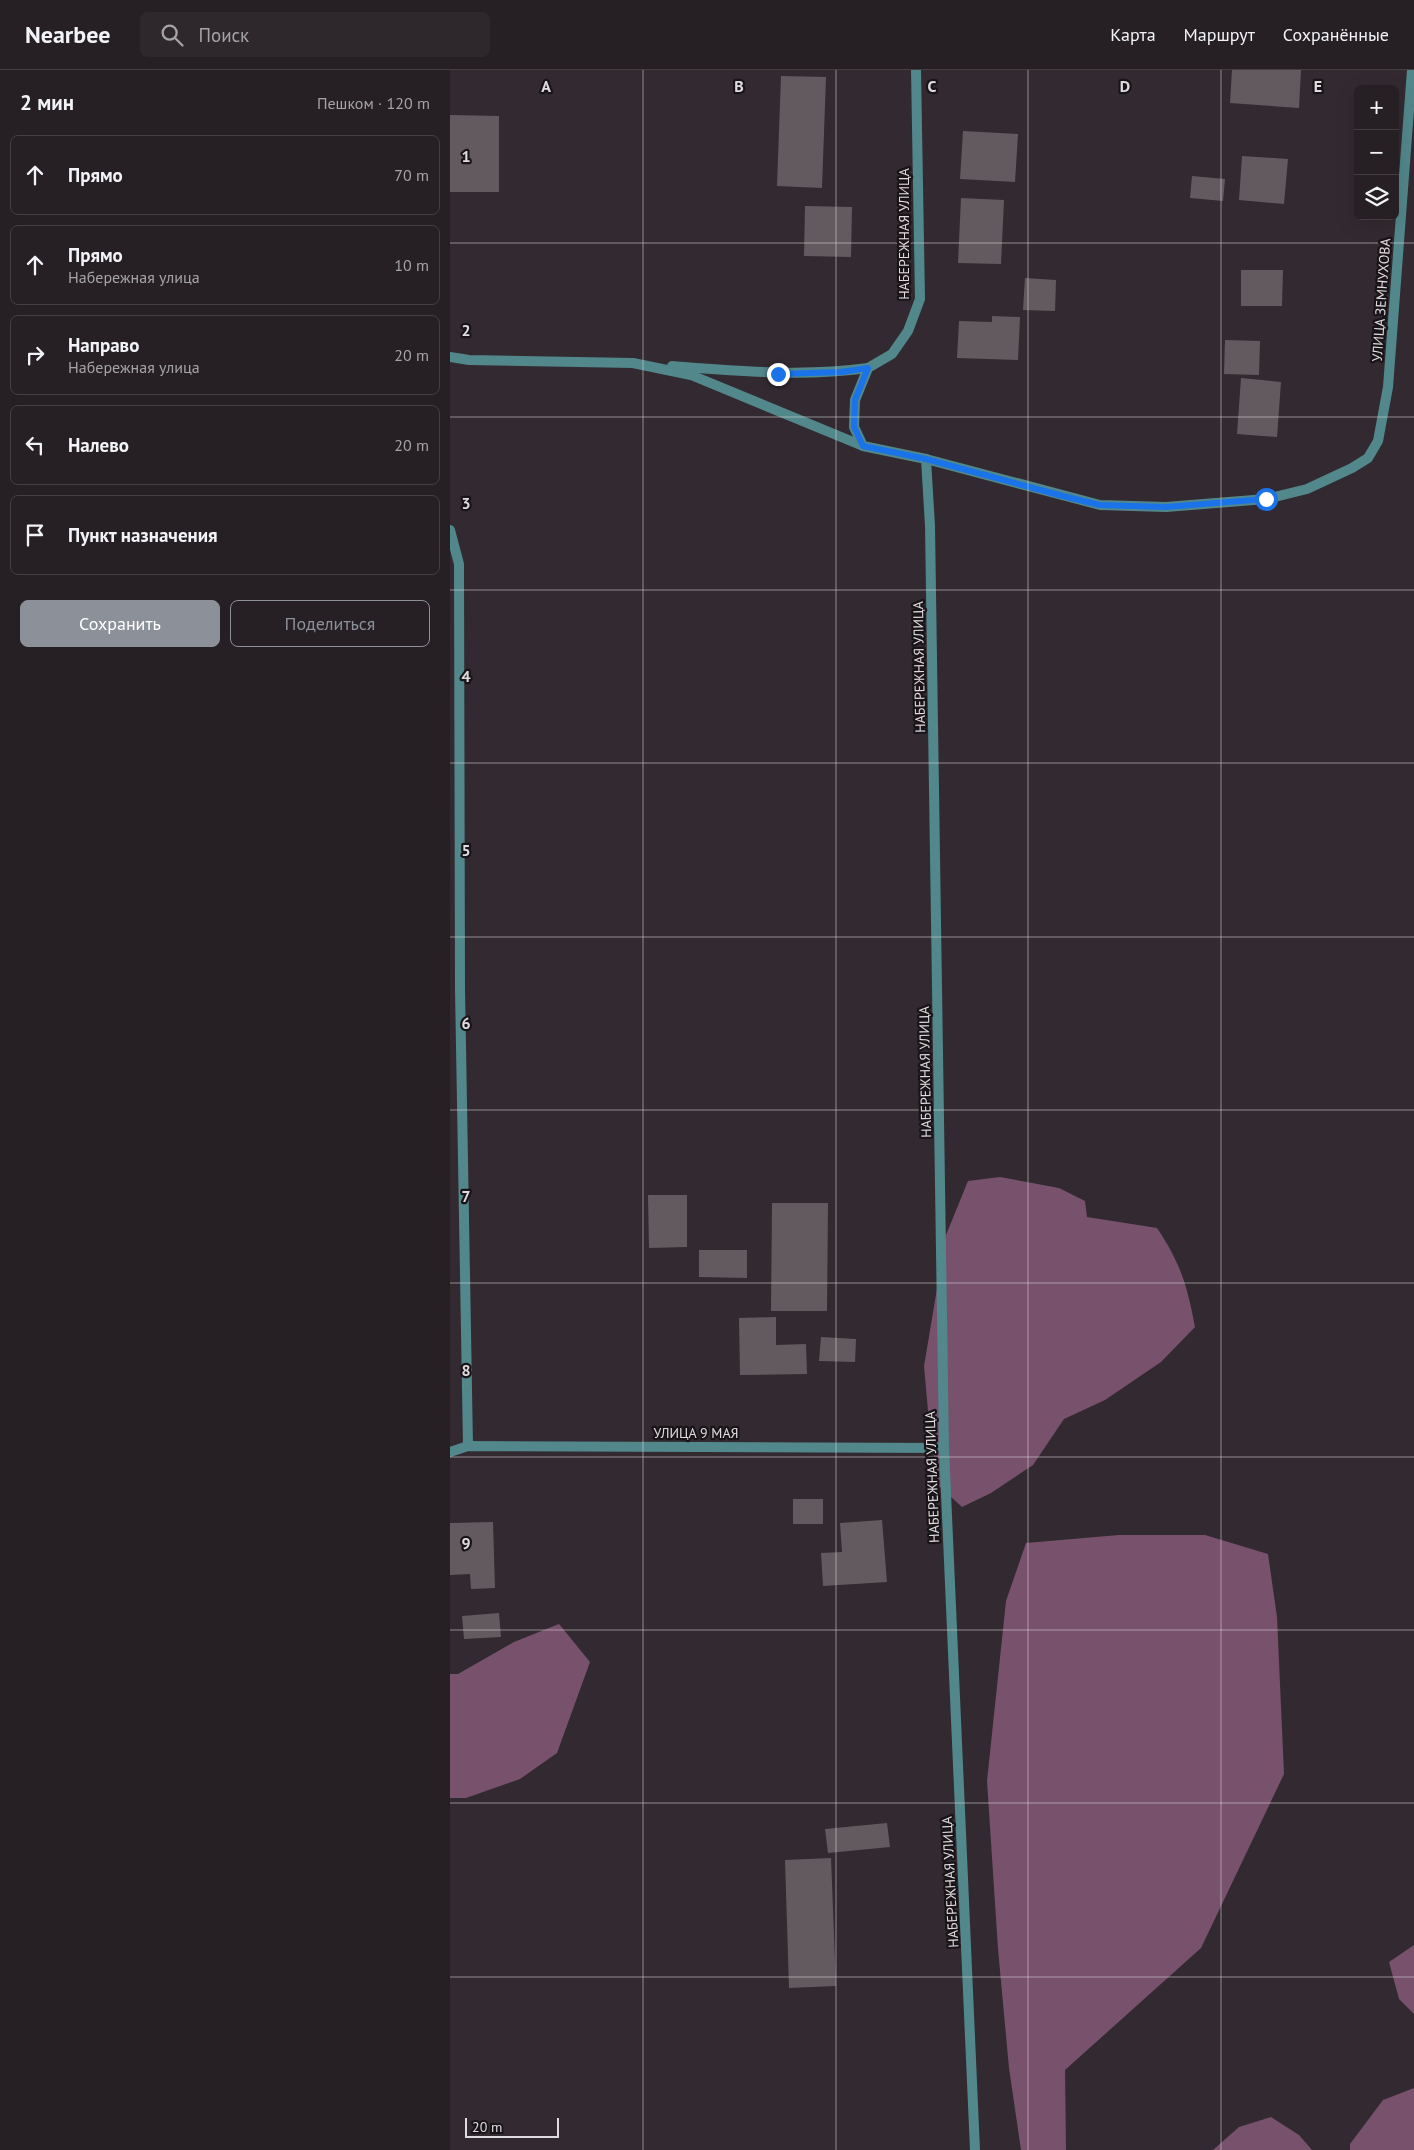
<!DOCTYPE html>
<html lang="ru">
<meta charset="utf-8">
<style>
body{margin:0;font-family:"PT Sans",sans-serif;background:#2e282c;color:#f1f3f6}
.controls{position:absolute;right:15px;top:15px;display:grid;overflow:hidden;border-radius:8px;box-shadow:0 5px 20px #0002}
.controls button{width:45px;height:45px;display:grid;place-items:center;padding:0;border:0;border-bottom:1px solid #423e41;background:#262024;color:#f1f3f6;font:25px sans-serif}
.scale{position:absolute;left:15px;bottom:12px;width:94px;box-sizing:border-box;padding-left:5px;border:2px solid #e0dbde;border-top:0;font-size:14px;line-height:18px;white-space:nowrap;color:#e0dbde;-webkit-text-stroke:4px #181417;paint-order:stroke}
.stop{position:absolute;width:15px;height:15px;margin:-11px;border:4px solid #1a73e8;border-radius:50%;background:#fff}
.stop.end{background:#1a73e8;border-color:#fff;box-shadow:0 1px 5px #0008}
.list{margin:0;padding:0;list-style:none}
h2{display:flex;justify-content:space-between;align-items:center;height:65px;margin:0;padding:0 20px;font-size:21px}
h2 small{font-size:16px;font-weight:400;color:#a4a3a6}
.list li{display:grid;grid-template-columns:32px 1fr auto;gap:15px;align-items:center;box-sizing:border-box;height:80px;margin:0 10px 10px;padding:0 10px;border:1px solid #423e41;border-radius:8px}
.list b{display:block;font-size:19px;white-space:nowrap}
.list p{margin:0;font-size:16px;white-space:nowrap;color:#a4a3a6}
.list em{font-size:16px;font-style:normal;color:#a4a3a6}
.actions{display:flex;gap:10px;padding:15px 20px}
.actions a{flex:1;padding:11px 0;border:1px solid #8c9099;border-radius:8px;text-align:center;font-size:18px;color:#8c9099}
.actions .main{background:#8c9099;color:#fff}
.icon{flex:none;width:28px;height:28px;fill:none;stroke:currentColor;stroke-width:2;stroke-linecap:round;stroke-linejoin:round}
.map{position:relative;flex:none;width:964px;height:2080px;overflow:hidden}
header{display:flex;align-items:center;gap:30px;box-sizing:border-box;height:70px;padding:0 25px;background:#262024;border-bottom:1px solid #423e41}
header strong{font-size:24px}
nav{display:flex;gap:28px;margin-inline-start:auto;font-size:18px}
.search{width:350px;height:45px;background:#2e282c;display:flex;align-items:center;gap:12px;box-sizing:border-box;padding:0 18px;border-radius:8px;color:#a4a3a6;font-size:19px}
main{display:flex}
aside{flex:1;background:#262024}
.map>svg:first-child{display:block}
</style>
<header>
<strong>Nearbee</strong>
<div class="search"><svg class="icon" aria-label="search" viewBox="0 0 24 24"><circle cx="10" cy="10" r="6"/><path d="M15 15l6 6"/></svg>Поиск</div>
<nav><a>Карта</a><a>Маршрут</a><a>Сохранённые</a></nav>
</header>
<main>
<aside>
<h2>2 мин<small>Пешком · 120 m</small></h2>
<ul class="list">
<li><svg class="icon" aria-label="ahead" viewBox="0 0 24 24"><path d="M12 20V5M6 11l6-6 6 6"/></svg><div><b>Прямо</b></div><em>70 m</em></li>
<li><svg class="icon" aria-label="ahead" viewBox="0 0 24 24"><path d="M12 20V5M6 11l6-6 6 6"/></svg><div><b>Прямо</b><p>Набережная улица</p></div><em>10 m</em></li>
<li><svg class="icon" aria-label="right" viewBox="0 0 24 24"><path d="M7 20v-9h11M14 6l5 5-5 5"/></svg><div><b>Направо</b><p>Набережная улица</p></div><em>20 m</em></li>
<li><svg class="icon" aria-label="left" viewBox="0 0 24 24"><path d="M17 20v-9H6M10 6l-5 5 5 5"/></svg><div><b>Налево</b></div><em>20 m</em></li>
<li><svg class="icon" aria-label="arrive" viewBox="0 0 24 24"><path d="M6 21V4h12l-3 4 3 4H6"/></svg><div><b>Пункт назначения</b></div></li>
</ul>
<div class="actions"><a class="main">Сохранить</a><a>Поделиться</a></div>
</aside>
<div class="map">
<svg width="964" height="2080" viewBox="0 0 964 2080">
<rect width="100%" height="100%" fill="#322a30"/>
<g fill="#78516d">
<path d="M550 1107 609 1118 635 1131 637 1147 707 1158C731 1194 737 1215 745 1257L711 1292 655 1330 614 1349 583 1395 541 1423 512 1437 488 1415 479 1352 474 1296 496 1165 518 1111Z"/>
<polygon points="669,1465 755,1465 818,1484 827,1547 834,1704 751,1878 615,2000 616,2080 571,2080 559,1998 548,1879 537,1711 556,1531 576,1473"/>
<polygon points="109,1554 140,1592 107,1683 70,1709 16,1728 0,1728 0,1604 8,1604 64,1572"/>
<polygon points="964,1875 964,1944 949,1929 939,1892"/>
<polygon points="964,2018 964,2080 900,2080 900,2074 933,2030"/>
<polygon points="821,2047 849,2065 862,2080 763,2080 789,2057"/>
</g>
<g fill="#635a60">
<polygon points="782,0 851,0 849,38 780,33"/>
<polygon points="331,6 376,7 372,118 327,116"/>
<polygon points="0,45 49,46 49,122 0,122"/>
<polygon points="513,61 568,64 565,112 510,109"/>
<polygon points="792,86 838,89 834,134 789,130"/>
<polygon points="742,106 775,109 773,131 740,128"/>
<polygon points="511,128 554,130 551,194 508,193"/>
<polygon points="355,136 402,137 401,187 354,186"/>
<polygon points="791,200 833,200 832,236 791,236"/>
<polygon points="575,208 606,210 605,241 573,240"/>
<polygon points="542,246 570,247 568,290 507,288 509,251 542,252"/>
<polygon points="775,270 810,271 809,305 774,304"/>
<polygon points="791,308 831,312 827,367 787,364"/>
<polygon points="198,1125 237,1125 237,1177 199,1178"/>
<polygon points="322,1133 378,1133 377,1241 321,1241"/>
<polygon points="249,1180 297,1180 297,1208 249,1207"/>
<polygon points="326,1247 326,1275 356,1274 357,1304 290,1305 289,1248"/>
<polygon points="371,1267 406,1269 405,1292 369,1291"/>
<rect x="343" y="1429" width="30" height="25"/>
<polygon points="432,1450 437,1512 373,1516 371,1483 392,1482 390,1453"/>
<polygon points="43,1452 45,1518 21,1519 20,1504 0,1505 0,1453"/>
<polygon points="49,1543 51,1567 14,1569 12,1546"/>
<polygon points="437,1753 440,1777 378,1783 375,1759"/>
<polygon points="381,1788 386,1916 339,1918 335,1790"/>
</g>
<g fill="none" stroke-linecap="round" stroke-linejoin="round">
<g stroke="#52878b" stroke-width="10">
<polyline points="466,0 470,229 458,261 442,284 418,298 405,330 404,357 413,376 476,389 480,456 494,1378 525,2080"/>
<polyline points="0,287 19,290 183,293 241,305 413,376"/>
<path d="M222 296C287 301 352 307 418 298"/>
<polyline points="476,389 650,435 716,437 816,429 857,419 902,398 918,388 928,371 938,317 962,0"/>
<polyline points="0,460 9,494 10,919 18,1376"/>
<polyline points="0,1382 18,1376 494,1378"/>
</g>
</g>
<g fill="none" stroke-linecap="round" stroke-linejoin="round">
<polyline stroke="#1a73e8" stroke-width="6" points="328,304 391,302 418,298 405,330 404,357 413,376 476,389 613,426 650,435 716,437 816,429"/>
</g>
<path fill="none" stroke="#e0dbde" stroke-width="1" stroke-opacity="0.55" d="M193 0V2080M386 0V2080M578 0V2080M771 0V2080M0 173H964M0 347H964M0 520H964M0 693H964M0 867H964M0 1040H964M0 1213H964M0 1387H964M0 1560H964M0 1733H964M0 1907H964"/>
<g text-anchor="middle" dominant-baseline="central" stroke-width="4.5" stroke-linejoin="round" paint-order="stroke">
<g font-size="14" fill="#e0dbde" stroke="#181417">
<text transform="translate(454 164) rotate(-90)">НАБЕРЕЖНАЯ УЛИЦА</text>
<text transform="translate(931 230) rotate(-86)">УЛИЦА ЗЕМНУХОВА</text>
<text transform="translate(469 597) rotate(-91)">НАБЕРЕЖНАЯ УЛИЦА</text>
<text transform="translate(475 1002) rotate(-91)">НАБЕРЕЖНАЯ УЛИЦА</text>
<text x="246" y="1363">УЛИЦА 9 МАЯ</text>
<text transform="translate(482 1407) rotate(-92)">НАБЕРЕЖНАЯ УЛИЦА</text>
<text transform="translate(500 1812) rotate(-93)">НАБЕРЕЖНАЯ УЛИЦА</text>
</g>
</g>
<g font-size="16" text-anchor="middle" font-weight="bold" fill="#e0dbde" stroke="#181417" stroke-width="4.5" stroke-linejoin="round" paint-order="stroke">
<text x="96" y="22">A</text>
<text x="289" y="22">B</text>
<text x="482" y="22">C</text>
<text x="675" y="22">D</text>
<text x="868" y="22">E</text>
<text x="16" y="92">1</text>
<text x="16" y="266">2</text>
<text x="16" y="439">3</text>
<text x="16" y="612">4</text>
<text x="16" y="786">5</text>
<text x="16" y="959">6</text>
<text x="16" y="1132">7</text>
<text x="16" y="1306">8</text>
<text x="16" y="1479">9</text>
</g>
</svg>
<div class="controls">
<button>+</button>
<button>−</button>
<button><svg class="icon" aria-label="layers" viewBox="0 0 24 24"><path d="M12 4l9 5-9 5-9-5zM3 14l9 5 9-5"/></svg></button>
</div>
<div class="scale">20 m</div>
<div class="stop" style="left:816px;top:429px"></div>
<div class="stop end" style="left:328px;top:304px"></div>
</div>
</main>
